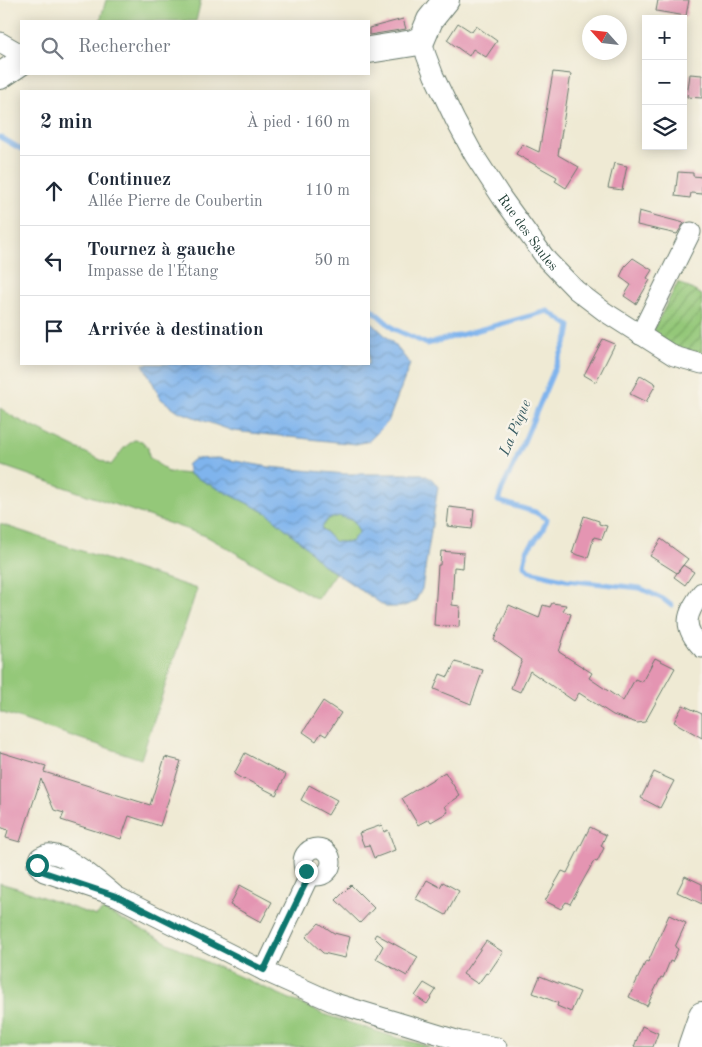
<!DOCTYPE html>
<html lang="fr">
<meta charset="utf-8">
<style>
body{margin:0;font-family:"Old Standard TT",serif;background:#f2f2f3;color:#1f2937}
.controls{position:absolute;right:15px;top:15px;display:grid;overflow:hidden;border-radius:0px;box-shadow:0 2px 12px #0003}
.controls button{width:45px;height:45px;display:grid;place-items:center;padding:0;border:0;border-bottom:1px solid #e0e1e3;background:#fff;color:#1f2937;font:25px sans-serif}
.compass{position:absolute;left:582px;top:15px;width:45px;height:45px;border-radius:50%;background:#fff;box-shadow:0 2px 12px #0003;rotate:297deg}
.stop{position:absolute;width:15px;height:15px;margin:-11px;border:4px solid #0f766e;border-radius:50%;background:#fff}
.stop.end{background:#0f766e;border-color:#fff;box-shadow:0 1px 5px #0008}
.list{margin:0;padding:0;list-style:none}
h2{display:flex;justify-content:space-between;align-items:center;height:65px;margin:0;padding:0 20px;font-size:21px}
h2 small{font-size:16px;font-weight:400;color:#747a83}
.list li{display:grid;grid-template-columns:32px 1fr auto;gap:15px;align-items:center;box-sizing:border-box;height:70px;padding:0 20px;border-top:1px solid #e0e1e3}
.list b{display:block;font-size:19px;white-space:nowrap}
.list p{margin:0;font-size:16px;white-space:nowrap;color:#747a83}
.list em{font-size:16px;font-style:normal;color:#747a83}
.icon{flex:none;width:28px;height:28px;fill:none;stroke:currentColor;stroke-width:2;stroke-linecap:round;stroke-linejoin:round}
.map{position:relative;flex:none;width:702px;height:1047px;overflow:hidden}
.search{position:absolute;background:#fff;box-shadow:0 2px 12px #0003;left:20px;top:20px;width:350px;height:55px;display:flex;align-items:center;gap:12px;box-sizing:border-box;padding:0 18px;border-radius:0px;color:#747a83;font-size:19px}
.panel{position:absolute;background:#fff;box-shadow:0 2px 12px #0003;left:20px;top:90px;width:350px;height:275px;border-radius:0px}
.map>svg:first-child{display:block}
</style>
<div class="map">
<svg width="702" height="1047" viewBox="0 0 702 1047">
<defs>
<pattern id="garden-furrows" width="10" height="10" patternUnits="userSpaceOnUse" patternTransform="scale(1.25)"><rect width="10" height="10" fill="#94c879"/><path d="M-1 1l2-2M0 10L10 0M9 11l2-2" fill="none" stroke="#78a464"/></pattern>
<pattern id="water-waves" width="16" height="10" patternUnits="userSpaceOnUse" patternTransform="scale(1.25)"><rect width="16" height="10" fill="#7fb4ed"/><path d="M0 5q4-4 8 0t8 0" fill="none" stroke="#6794c1"/></pattern>
</defs>
<rect width="100%" height="100%" fill="#f7f3e8"/>
<filter id="ink" filterUnits="userSpaceOnUse"><feTurbulence type="fractalNoise" baseFrequency=".02" numOctaves="2"/><feDisplacementMap in="SourceGraphic" scale="10" xChannelSelector="R" yChannelSelector="G"/><feConvolveMatrix kernelMatrix="1 2 1 2 8 2 1 2 1" color-interpolation-filters="sRGB"/></filter>
<filter id="wash" filterUnits="userSpaceOnUse"><feTurbulence type="fractalNoise" baseFrequency=".0096" numOctaves="4" result="noise"/><feDisplacementMap in="SourceGraphic" scale="20" xChannelSelector="R" yChannelSelector="G"/><feGaussianBlur stdDeviation="1.12" result="paint"/><feColorMatrix in="noise" values="0 0 0 0 0 0 0 0 0 0 0 0 0 0 0 0 0 1.4 0 .05"/><feComposite in="paint" operator="in"/></filter>
<g filter="url(#wash)">
<rect width="100%" height="100%" fill="#efead4"/>
<g fill="#94c879" stroke="#5a8256">
<polygon points="106,0 201,0 196,21 100,21"/>
<polygon points="0,408 15,418 111,465 124,448 134,440 142,441 148,448 149,457 168,472 189,474 267,513 302,543 322,564 335,573 317,599 206,536 0,465"/>
<polygon points="339,516 354,521 359,532 351,542 335,542 321,527 328,519"/>
<polygon points="0,524 197,589 141,759 0,712"/>
<polygon points="0,883 17,888 96,916 103,910 202,960 326,1015 397,1038 431,1047 0,1047"/>
</g>
<polygon fill="url(#garden-furrows)" stroke="#5a8256" points="678,282 702,295 702,356 663,343 651,334"/>
<g fill="url(#water-waves)" stroke="#4f7890" fill-rule="evenodd">
<polygon points="369,320 396,346 410,364 388,422 369,441 356,444 233,431 199,419 178,411 161,399 143,364 369,364"/>
<path d="M218 458 269 467 345 474H422L432 479 438 487 424 576 422 589 415 602 401 607H386L322 564 302 543 267 513 189 474 187 465 194 459ZM339 516 354 521 359 532 351 542H335L321 528 328 519Z"/>
</g>
<g fill="none" stroke-linecap="round" stroke-linejoin="round">
<g stroke="#7fb4ed" stroke-width="5">
<polyline points="0,137 21,149"/>
<polyline points="369,307 394,329 427,344 548,311 570,326 568,337 517,458 502,489 498,501 535,512 547,519 542,531 527,550 524,565 530,571 566,580 640,588 663,599 672,606"/>
</g>
</g>
<g id="blocks">
<g fill="#e495b2">
<polygon points="658,0 689,0 686,16 656,11"/>
<polygon points="403,19 406,29 369,35 369,28"/>
<polygon points="458,23 472,32 476,26 497,41 486,57 473,49 469,56 447,40"/>
<polygon points="553,72 571,74 558,155 579,167 566,188 555,181 557,177 516,154 522,144 539,152"/>
<polygon points="690,74 702,75 702,98 687,97"/>
<polygon points="614,163 627,166 622,190 608,188"/>
<polygon points="678,172 693,173 693,176 702,177 702,194 691,193 690,198 675,196"/>
<polygon points="639,211 657,216 684,223 677,234 637,225"/>
<polygon points="633,258 652,270 647,278 650,280 636,304 624,296 631,285 620,277 625,266"/>
<polygon points="603,339 615,344 596,382 584,375"/>
<polygon points="640,376 644,378 645,377 656,384 646,402 630,394"/>
<polygon points="449,507 474,510 472,529 447,526"/>
<polygon points="584,516 599,521 599,524 607,526 602,539 594,537 588,558 572,553"/>
<polygon points="661,539 688,559 677,573 650,556"/>
<polygon points="441,551 464,553 463,568 454,567 452,605 460,606 459,627 434,625 438,565 440,565"/>
<polygon points="683,565 694,572 685,585 674,577"/>
<polygon points="552,603 566,605 563,611 571,614 559,652 592,673 589,678 623,701 635,679 642,682 655,658 675,668 645,722 637,723 613,715 579,693 574,701 530,671 520,692 511,688 522,660 494,640 509,605 539,618 543,605 550,607"/>
<polygon points="455,662 483,670 471,704 434,689 440,674 448,677"/>
<polygon points="323,701 341,713 326,736 321,733 316,741 303,732"/>
<polygon points="683,705 702,714 702,738 674,722"/>
<polygon points="0,752 46,766 44,772 150,805 165,757 181,761 160,826 129,816 121,839 61,820 64,813 54,810 41,779 20,842 6,838 8,830 0,827"/>
<polygon points="245,753 286,775 276,795 245,779 244,780 234,774"/>
<polygon points="445,772 460,796 445,806 448,812 431,822 429,819 418,825 402,798"/>
<polygon points="654,772 674,781 660,808 641,798"/>
<polygon points="309,785 337,800 328,815 301,800"/>
<polygon points="382,825 384,832 388,830 395,850 374,858 369,845 364,846 359,833"/>
<polygon points="590,827 606,835 601,846 604,848 597,862 594,861 570,904 566,902 561,909 545,901 562,871 567,873"/>
<polygon points="685,876 702,884 702,904 677,892"/>
<polygon points="427,880 440,887 443,882 459,891 446,915 416,899"/>
<polygon points="240,885 272,902 261,922 230,905"/>
<polygon points="351,885 374,908 360,923 336,900"/>
<polygon points="669,915 686,923 675,947 678,949 672,962 670,961 663,978 661,977 647,1006 629,997 646,961 648,962"/>
<polygon points="319,923 334,933 350,937 345,958 323,953 306,937"/>
<polygon points="376,934 418,957 407,976 376,959 383,946 374,937"/>
<polygon points="486,941 503,952 488,974 486,973 478,984 463,974"/>
<polygon points="540,976 580,992 571,1012 557,1006 558,1003 533,993"/>
<polygon points="424,983 436,990 427,1004 415,996"/>
<polygon points="642,1026 658,1033 653,1047 634,1047"/>
</g>
</g>
</g>
<g filter="url(#ink)">
<use href="#blocks" fill-opacity="0" stroke="#687a6c" stroke-width="1"/>
<g fill="none" stroke-linecap="round" stroke-linejoin="round">
<g stroke="#687a6c" stroke-width="21">
<g id="street">
<path id="s1" d="M422 39 426 55 434 76 455 120 474 155 502 198 547 260 576 290 605 312 674 356 702 364"/>
<polyline points="0,42 21,54"/>
<polyline points="640,335 691,232"/>
<path d="M702 592C686 615 681 626 702 648"/>
<circle cx="317" cy="862" r="14"/>
<path d="M116 896C100 883 71 856 51 854 47 853 44 855 40 857L37 865 44 872 116 896 264 971 335 1003 460 1041 497 1047"/>
<polyline points="264,971 310,874"/>
</g>
</g>
<g stroke="#687a6c" stroke-width="28">
<g id="secondary">
<polyline points="369,50 413,43 422,39 430,20 446,0"/>
<polyline points="0,76 21,62"/>
<polyline points="691,1047 702,1015"/>
</g>
</g>
<use href="#street" stroke="#fff" stroke-width="19"/>
<use href="#secondary" stroke="#fff" stroke-width="26"/>
</g>
</g>
<g fill="none" stroke-linecap="round" stroke-linejoin="round" filter="url(#ink)">
<polyline stroke="#0f766e" stroke-width="6" points="37,865 44,872 116,896 264,970 310,874 306,871"/>
</g>
<g text-anchor="middle" dominant-baseline="central" stroke-width="5" stroke-linejoin="round" paint-order="stroke">
<g font-size="14" fill="#1f3d34" stroke="#f7f3e8">
<text stroke="none"><textPath href="#s1" startOffset="222">Rue des Saules</textPath></text>
</g>
<g font-size="15" font-style="italic" fill="#375b62" stroke="#f7f3e8">
<text transform="translate(516 428) rotate(-67)">La Pique</text>
</g>
</g>
</svg>
<div class="controls">
<button>+</button>
<button>−</button>
<button><svg class="icon" aria-label="layers" viewBox="0 0 24 24"><path d="M12 4l9 5-9 5-9-5zM3 14l9 5 9-5"/></svg></button>
</div>
<svg class="compass" viewBox="-18 -18 36 36"><path d="M0-13l5 13h-10z" fill="#e53935"/><path d="M0 13l5-13h-10z" fill="#747a83"/></svg>
<div class="stop" style="left:37px;top:865px"></div>
<div class="stop end" style="left:306px;top:871px"></div>
<div class="search"><svg class="icon" aria-label="search" viewBox="0 0 24 24"><circle cx="10" cy="10" r="6"/><path d="M15 15l6 6"/></svg>Rechercher</div>
<section class="panel">
<h2>2 min<small>À pied · 160 m</small></h2>
<ul class="list">
<li><svg class="icon" aria-label="ahead" viewBox="0 0 24 24"><path d="M12 20V5M6 11l6-6 6 6"/></svg><div><b>Continuez</b><p>Allée Pierre de Coubertin</p></div><em>110 m</em></li>
<li><svg class="icon" aria-label="left" viewBox="0 0 24 24"><path d="M17 20v-9H6M10 6l-5 5 5 5"/></svg><div><b>Tournez à gauche</b><p>Impasse de l'Étang</p></div><em>50 m</em></li>
<li><svg class="icon" aria-label="arrive" viewBox="0 0 24 24"><path d="M6 21V4h12l-3 4 3 4H6"/></svg><div><b>Arrivée à destination</b></div></li>
</ul>
</section>
</div>
